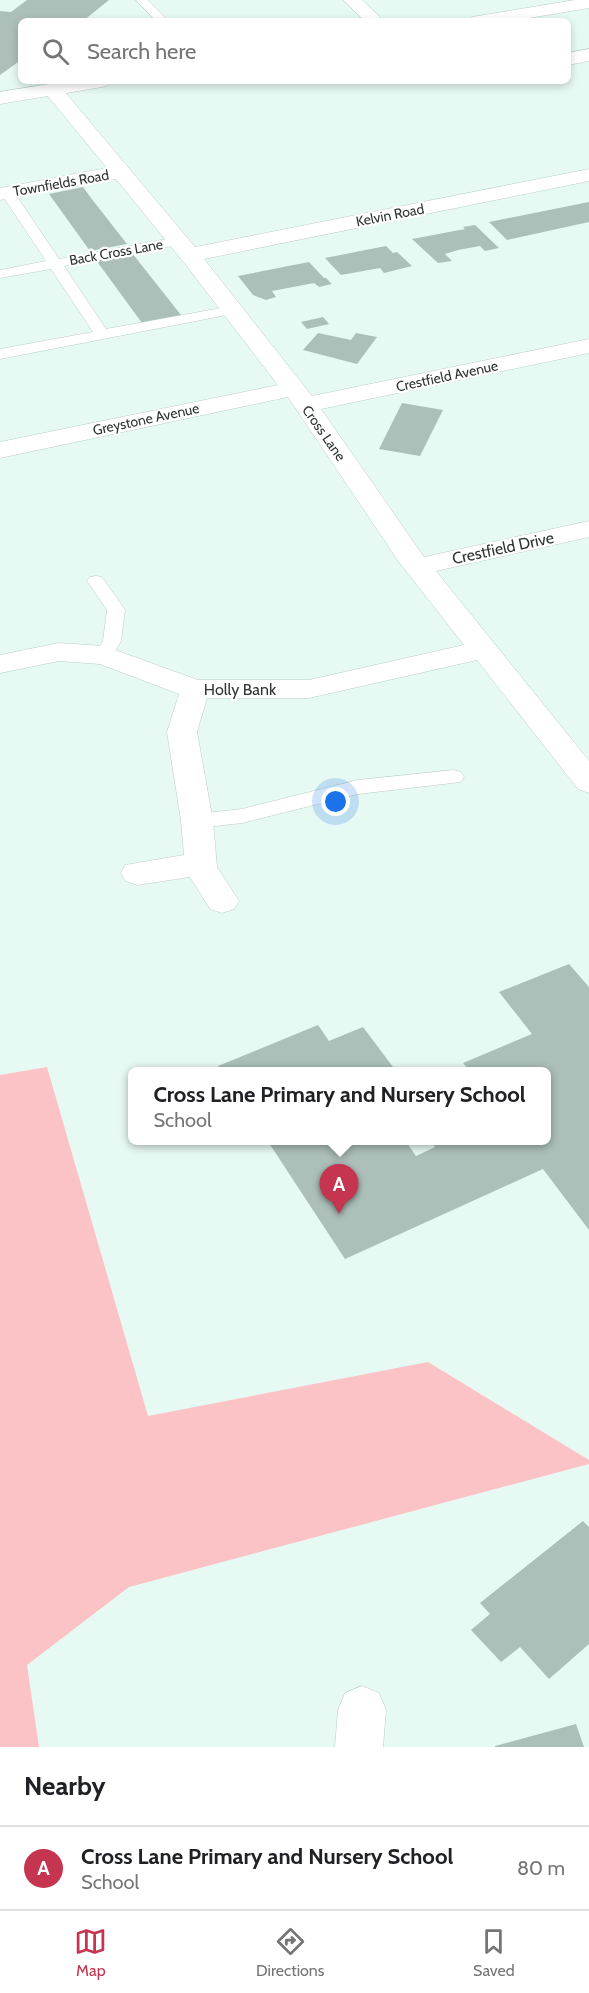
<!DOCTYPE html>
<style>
body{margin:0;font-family:Cabin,sans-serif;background:#f2f2f2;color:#202124}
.you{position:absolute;left:336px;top:802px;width:21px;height:21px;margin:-15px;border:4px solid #fff;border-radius:50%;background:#1a73e8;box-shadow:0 0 0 9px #1a73e833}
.badge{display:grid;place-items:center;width:39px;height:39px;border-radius:50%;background:#c5354f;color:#fff;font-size:20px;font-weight:700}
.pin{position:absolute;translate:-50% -50px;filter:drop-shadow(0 2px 3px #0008)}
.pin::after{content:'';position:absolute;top:32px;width:21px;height:18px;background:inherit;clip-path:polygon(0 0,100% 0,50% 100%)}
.popup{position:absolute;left:128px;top:1067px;width:423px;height:78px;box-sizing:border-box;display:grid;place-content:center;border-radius:9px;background:#fff;filter:drop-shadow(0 2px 4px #0005);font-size:20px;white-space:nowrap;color:#757577}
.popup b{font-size:22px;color:#202124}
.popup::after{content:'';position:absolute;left:50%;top:100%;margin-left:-12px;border:12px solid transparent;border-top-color:#fff}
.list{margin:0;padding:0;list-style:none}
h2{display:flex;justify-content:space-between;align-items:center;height:78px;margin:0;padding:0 24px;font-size:26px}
h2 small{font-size:20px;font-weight:400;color:#757577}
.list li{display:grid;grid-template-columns:39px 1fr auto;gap:18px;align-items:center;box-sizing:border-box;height:84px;padding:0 24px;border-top:2px solid #e0e0e0}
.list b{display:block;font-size:22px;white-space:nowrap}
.list p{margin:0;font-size:20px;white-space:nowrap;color:#757577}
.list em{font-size:20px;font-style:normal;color:#757577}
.icon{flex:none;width:33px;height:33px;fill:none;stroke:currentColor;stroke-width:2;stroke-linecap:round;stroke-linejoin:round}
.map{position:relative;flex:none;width:589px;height:1747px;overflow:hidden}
.search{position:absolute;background:#fff;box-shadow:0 3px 9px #0003;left:18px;right:18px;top:18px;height:66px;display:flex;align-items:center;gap:15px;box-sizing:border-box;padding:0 21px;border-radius:9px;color:#757577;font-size:22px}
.sheet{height:162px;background:#fff}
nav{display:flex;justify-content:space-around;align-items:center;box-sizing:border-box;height:84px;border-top:2px solid #e0e0e0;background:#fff;font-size:16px;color:#757577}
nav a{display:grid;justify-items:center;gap:3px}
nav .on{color:#c5354f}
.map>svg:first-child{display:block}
</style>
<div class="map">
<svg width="589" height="1747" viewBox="0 0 589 1747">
<rect width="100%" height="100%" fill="#e7f9f3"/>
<polygon fill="#fcc3c6" points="47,1067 148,1416 428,1362 589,1460 589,1464 129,1587 27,1665 39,1747 0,1747 0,1075"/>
<g fill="#adbfb9">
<polygon points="27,0 109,0 83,21 21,21 21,60 0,75 0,11 11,12"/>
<polygon points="83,187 91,198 127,244 90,251 49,194"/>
<polygon points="589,202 589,222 507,240 489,222"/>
<polygon points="475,225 499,248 485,251 480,246 458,250 445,254 452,261 438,263 412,239 465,229 463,227"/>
<polygon points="386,246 393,253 397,252 412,266 384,273 380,268 341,275 325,258"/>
<polygon points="132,253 181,315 142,323 96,260"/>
<polygon points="309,262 324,278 326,278 332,284 319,287 314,283 272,291 276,297 266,300 253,295 238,276"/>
<polygon points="323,317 329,324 307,329 301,322"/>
<polygon points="318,333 351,340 356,333 377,337 357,364 303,350"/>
<polygon points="402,403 443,410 420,456 379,449"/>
<polygon points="569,964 589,987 589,1230 543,1169 345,1259 267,1140 405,1140 416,1156 435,1147 431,1140 546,1140 546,1071 470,1071 463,1063 532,1034 499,992"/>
<polygon points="318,1025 329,1041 363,1027 396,1071 222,1071 218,1066"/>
<polygon points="583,1521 589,1527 589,1644 549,1679 520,1647 501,1662 471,1630 490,1614 480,1603"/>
<polygon points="576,1724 584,1747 495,1747 495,1746"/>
</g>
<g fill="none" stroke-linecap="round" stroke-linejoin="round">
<g stroke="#bbcdc7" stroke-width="1">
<g id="service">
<polygon points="136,0 148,0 168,21 156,21"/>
<polygon points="7,188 12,189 59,259 178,237 183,238 185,241 178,245 64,266 106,329 232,306 239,310 232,314 0,359 0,349 93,332 51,269 0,278 0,270 46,261 0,192"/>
<polygon points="96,576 102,577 125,610 121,641 111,659 97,659 95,655 103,641 107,610 87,581 90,577"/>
<polygon points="454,770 461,772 464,777 461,782 358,794 242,823 197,828 190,826 187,821 190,816 197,814 242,809 358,780"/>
</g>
</g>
<g stroke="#bbcdc7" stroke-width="1">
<g id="minor">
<polygon points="343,0 362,0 384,21 365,21"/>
<polygon points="589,49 589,61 568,65 568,53"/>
<polygon points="52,83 59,85 195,247 589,169 589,181 204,259 312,396 589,339 589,353 321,409 424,557 589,521 589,537 436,571 589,761 589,793 578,789 477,660 309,698 207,698 197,732 213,821 217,867 239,901 234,909 222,913 210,909 190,877 137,885 125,881 121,873 125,865 184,855 181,821 167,732 179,694 100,664 59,661 0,673 0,655 59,643 104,646 198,680 309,680 464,645 399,562 288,397 0,458 0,442 278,385 182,260 116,179 0,200 0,188 107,168 42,89 45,85"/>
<polygon points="362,1686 379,1693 386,1710 383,1747 335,1747 338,1710 345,1693"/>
</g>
</g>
<g stroke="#bbcdc7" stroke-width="1">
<g id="tertiary">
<polygon points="575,0 589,0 589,8 511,21 469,21 472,17 478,16"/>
<polygon points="68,81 112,81 109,85 102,87 0,104 0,92"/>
</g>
</g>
<use href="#service" fill="#fff" fill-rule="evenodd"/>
<use href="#minor" fill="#fff" fill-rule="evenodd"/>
<use href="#tertiary" fill="#fff" fill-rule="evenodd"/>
</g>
<g text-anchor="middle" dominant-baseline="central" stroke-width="4.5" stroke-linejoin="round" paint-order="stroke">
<g font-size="14" fill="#2d3432" stroke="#fff">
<text transform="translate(61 183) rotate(-10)">Townfields Road</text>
<text transform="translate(390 215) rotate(-11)">Kelvin Road</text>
<text transform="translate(116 252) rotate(-10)">Back Cross Lane</text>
<text transform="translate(447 376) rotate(-12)">Crestfield Avenue</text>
<text transform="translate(146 419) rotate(-12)">Greystone Avenue</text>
<text transform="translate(324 433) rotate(55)">Cross Lane</text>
</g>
<g font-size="16" fill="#2d3432" stroke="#fff">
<text transform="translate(503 548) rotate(-12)">Crestfield Drive</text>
<text x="240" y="689">Holly Bank</text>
</g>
</g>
</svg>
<div class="you"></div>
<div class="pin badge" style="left:339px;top:1214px">A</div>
<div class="popup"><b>Cross Lane Primary and Nursery School</b>School</div>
<div class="search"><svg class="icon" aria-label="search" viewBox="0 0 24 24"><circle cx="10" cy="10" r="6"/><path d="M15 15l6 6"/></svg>Search here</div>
</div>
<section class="sheet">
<h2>Nearby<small></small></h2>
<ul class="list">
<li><span class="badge">A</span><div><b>Cross Lane Primary and Nursery School</b><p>School</p></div><em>80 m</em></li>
</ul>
</section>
<nav>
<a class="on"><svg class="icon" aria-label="map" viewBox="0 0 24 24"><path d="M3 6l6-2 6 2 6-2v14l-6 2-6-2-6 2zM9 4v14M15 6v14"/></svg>Map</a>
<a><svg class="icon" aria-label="directions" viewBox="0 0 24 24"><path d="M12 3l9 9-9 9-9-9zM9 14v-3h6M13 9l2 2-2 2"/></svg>Directions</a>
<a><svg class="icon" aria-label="saved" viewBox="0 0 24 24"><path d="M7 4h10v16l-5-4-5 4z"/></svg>Saved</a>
</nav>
